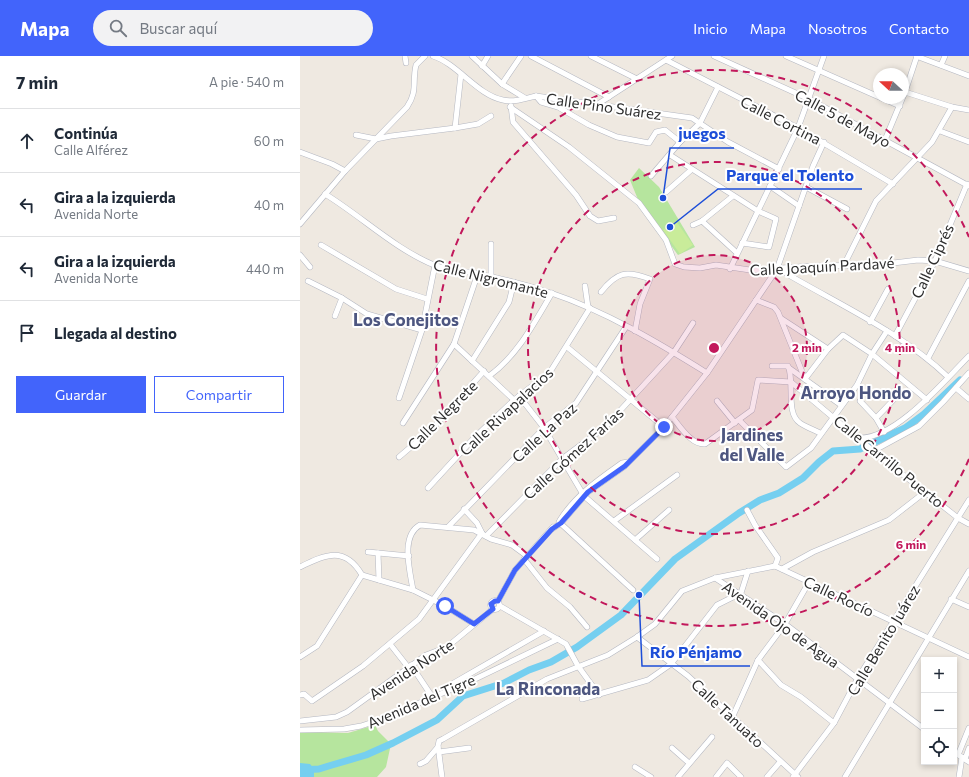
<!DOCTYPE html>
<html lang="es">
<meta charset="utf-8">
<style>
body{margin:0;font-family:Commissioner,sans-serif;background:#f2f2f3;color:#1f2937}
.controls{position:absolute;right:12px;bottom:12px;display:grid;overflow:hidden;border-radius:0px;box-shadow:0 2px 6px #0003}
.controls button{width:36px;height:36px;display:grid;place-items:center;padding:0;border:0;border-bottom:1px solid #e0e1e3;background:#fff;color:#1f2937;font:20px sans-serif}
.compass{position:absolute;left:573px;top:12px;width:36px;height:36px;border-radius:50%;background:#fff;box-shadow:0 2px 6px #0003;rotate:291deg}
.stop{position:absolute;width:12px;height:12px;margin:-9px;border:3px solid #4264fb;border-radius:50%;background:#fff}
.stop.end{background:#4264fb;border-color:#fff;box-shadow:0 1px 4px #0008}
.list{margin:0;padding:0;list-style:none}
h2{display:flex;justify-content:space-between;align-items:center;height:52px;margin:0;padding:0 16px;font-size:17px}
h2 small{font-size:13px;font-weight:400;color:#747a83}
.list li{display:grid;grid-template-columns:26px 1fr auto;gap:12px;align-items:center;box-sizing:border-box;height:64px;padding:0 16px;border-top:1px solid #e0e1e3}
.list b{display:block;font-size:15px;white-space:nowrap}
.list p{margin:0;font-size:13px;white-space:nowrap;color:#747a83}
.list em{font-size:13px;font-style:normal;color:#747a83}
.actions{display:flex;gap:8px;padding:12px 16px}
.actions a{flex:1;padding:9px 0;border:1px solid #4264fb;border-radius:0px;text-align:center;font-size:14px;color:#4264fb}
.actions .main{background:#4264fb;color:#fff}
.icon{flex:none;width:22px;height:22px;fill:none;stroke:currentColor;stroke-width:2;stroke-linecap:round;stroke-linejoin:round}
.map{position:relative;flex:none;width:669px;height:721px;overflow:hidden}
header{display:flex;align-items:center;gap:24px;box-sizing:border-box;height:56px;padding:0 20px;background:#4264fb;color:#fff}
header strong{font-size:19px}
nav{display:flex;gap:22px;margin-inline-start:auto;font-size:14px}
.search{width:280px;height:36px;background:#f2f2f3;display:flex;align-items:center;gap:10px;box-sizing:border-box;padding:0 14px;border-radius:22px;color:#747a83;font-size:15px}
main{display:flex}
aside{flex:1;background:#fff}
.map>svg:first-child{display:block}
</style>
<header>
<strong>Mapa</strong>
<div class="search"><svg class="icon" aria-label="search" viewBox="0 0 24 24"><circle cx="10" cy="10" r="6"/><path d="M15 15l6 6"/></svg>Buscar aquí</div>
<nav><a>Inicio</a><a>Mapa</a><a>Nosotros</a><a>Contacto</a></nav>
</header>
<main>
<aside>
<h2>7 min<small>A pie · 540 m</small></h2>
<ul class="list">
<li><svg class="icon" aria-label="ahead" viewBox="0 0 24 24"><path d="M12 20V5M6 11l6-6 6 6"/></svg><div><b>Continúa</b><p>Calle Alférez</p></div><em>60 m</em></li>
<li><svg class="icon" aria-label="left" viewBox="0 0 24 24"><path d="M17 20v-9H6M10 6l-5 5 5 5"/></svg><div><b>Gira a la izquierda</b><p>Avenida Norte</p></div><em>40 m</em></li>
<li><svg class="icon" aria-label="left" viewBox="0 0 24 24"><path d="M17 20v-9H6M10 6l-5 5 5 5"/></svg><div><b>Gira a la izquierda</b><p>Avenida Norte</p></div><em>440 m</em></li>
<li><svg class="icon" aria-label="arrive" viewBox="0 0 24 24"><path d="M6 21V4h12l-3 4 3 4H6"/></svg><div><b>Llegada al destino</b></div></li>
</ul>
<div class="actions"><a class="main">Guardar</a><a>Compartir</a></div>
</aside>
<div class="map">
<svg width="669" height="721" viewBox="0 0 669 721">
<rect width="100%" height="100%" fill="#efe9e1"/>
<g fill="#b6e59e">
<polygon points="339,112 359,131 395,191 378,199 339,146 330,124"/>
<polygon points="75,669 78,675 91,688 86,711 77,721 0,721 0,676 48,677"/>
</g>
<polygon fill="#c9ec9a" points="376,165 393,189 380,198 363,174"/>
<polygon fill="#75cff0" points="0,707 10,708 14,713 14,721 0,721"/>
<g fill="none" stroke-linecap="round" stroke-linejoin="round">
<polyline stroke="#75cff0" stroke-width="7" points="0,714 19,713 32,709 66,699 93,687 137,664 163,640 204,627 229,614 251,606 277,591 321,559 375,503 439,457 460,444 479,437 503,422 519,406 533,395 560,393 605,372 624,358 660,324"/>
<g stroke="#b4b7c1" stroke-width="6">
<g id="minor">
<polyline points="105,0 106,7"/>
<path d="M133 0C158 8 177 39 203 44 214 47 226 42 236 40L392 62 428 86 479 113"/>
<polyline points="172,0 202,28 225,42"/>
<polyline points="231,0 309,41"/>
<polyline points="291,0 337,23"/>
<polyline points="414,0 509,43 669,130"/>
<polyline points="486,0 579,41"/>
<polyline points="616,0 669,20"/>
<polyline points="366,4 498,72 593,128"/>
<polyline points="641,9 645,0"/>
<polyline points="182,10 188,0"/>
<polyline points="202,28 221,0"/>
<polyline points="605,36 652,51 669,54"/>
<polyline points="236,40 241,46 258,51 289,69 317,81 349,87 356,76 365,74 380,86"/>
<polyline points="581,42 600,50"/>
<polyline points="298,48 372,0"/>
<polyline points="211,50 213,66 276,139 290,160 298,165 314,162"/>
<polyline points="210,51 269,91 339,147 366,184 375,208 384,211 400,212 416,209 450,214 512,210 577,209 618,204 635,205 669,215"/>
<polyline points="155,72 161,18"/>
<polyline points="640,75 669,86"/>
<polyline points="56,79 76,83 91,80 155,72 178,68 191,60"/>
<polyline points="585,84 605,36 617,0"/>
<polyline points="0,96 32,108 45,115"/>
<polyline points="370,99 458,155 476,163 469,191 442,187"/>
<polyline points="351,120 380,86 400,67 418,31"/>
<polyline points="470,130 499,150"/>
<polyline points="506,131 547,153"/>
<polyline points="366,136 391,114"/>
<path d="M25 138C61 160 95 193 134 209 147 214 164 215 178 218 203 223 227 229 251 237 305 255 359 287 407 317"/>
<polyline points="402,165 437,197"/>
<path d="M0 168 45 115 107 51C118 35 112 26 116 9L125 0"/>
<polyline points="393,169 402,165 433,140"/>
<polyline points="21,189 96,233 127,243"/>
<polyline points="0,199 10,211"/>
<polyline points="544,209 576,145 632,86 652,51"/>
<path d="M481 212 487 218C542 250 602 277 648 321"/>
<polyline points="430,213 498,72 524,0"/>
<polyline points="191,220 191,188"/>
<polyline points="8,225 42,242 67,258 122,274"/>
<polyline points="285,230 288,251"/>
<path d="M301 236C317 216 326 214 350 223L340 248 335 275"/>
<polyline points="456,244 474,251 478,256 505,323"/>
<polyline points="35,260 42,242"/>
<polyline points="482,263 528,293"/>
<polyline points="570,266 588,233"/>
<polyline points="595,280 635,205 667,128"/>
<polyline points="154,288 214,344"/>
<polyline points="267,291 364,371"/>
<polyline points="628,302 669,225"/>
<polyline points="172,305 209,246 214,226"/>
<path d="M472 310H488C495 325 485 357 500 367 506 371 514 374 520 377"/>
<polyline points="489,312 541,349"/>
<path d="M189 320C218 299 234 267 252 237"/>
<polyline points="505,323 528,293 543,279 572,298 627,344"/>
<polyline points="656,332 669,343"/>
<polyline points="219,340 244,372 284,440 357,503"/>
<polyline points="99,342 122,274 135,209"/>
<polyline points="417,345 435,367"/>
<polyline points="560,345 576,362 584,376"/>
<path d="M372 361C380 370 391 389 405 388L452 354 458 324 491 326 573 395 658 462 669 468"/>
<polyline points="576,362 601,336"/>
<polyline points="439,364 486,411 511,392 557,329 572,298 587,275"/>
<polyline points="103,367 154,288 178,217"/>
<path d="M559 382C596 383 644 325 669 300"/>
<polyline points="573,395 619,370 643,346 669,317"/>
<polyline points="99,401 133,372 184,315"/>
<polyline points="128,432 174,382 214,344 250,316 290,252"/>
<polyline points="164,453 177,467 182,477"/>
<polyline points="447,454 455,469 478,502 475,510"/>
<path d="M260 464C276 439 298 424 322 407L328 406"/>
<polyline points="314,465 377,419"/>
<polyline points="259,466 333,534"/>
<polyline points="148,471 244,372 276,347 326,271"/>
<polyline points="252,473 261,467 288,436 325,410 364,371 407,317 477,213 513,110 524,86"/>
<polyline points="186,480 262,403 305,371 374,296 393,267"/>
<polyline points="335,484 369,454"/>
<polyline points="68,496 109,500"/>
<polyline points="78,497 79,524"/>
<polyline points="224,503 247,532 270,551 287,571"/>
<polyline points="475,510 669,601"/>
<path d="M0 511C26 498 45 490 62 519"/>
<polyline points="482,513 513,496 589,464 625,436"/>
<polyline points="62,519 113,534 145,550 174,568"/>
<polyline points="415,522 485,568 624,673"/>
<path d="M113 534C110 515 100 480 120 469L174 474 191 483 212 489 227 500"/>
<polyline points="651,543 669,551"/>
<circle cx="195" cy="549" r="4.5"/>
<polyline points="198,545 215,514 253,471"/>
<polyline points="200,550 266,588 278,610 299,639"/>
<polyline points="337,581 388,620 498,721"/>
<polyline points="90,588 108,611"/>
<polyline points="0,601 17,590 62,519"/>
<polyline points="458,604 481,629 501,641 534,667"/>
<polyline points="111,609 133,642"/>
<polyline points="147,635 152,628 244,575"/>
<polyline points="0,639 4,638 12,645 63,610 119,563 182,477"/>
<polyline points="282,643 348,624 371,608 417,549 441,537 448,515"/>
<polyline points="432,662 458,604 485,568 509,526"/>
<polyline points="0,665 36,661 47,656 126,599 147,591 193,553"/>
<polyline points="0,674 44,673 61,670 82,663 173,624 258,583"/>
<polyline points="372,692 389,707"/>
<polyline points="139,696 169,692"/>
<polyline points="654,696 669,706"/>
<polyline points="658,699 669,672"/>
<polyline points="665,703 669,692"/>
<polyline points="120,708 126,705 138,691"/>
<polyline points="335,711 351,721"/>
<polyline points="142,721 138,690 139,685 143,683 247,623 308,599 337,581 355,568 382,535 415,522 475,510"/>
<polyline points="378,721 412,681"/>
<polyline points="416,721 427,707 441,721"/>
<polyline points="467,721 480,706"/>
<polyline points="493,721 534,667 558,622 669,444"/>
<polyline points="545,721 669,515"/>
<polyline points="659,721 662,701"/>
</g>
</g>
<use href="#minor" stroke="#fff" stroke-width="5"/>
</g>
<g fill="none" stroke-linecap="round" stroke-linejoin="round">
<polyline stroke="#4264fb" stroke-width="5" points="145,550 174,568 193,553 191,548 195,545 198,545 215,514 252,473 261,467 288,436 325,410 364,371"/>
</g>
<circle cx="414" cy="292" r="93" fill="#c2185b" fill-opacity=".12"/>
<g fill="none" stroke="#c2185b" stroke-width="2" stroke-dasharray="7 5">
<circle cx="414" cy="292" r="93"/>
<circle cx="414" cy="292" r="186"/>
<path d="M669 403A278 278 0 1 1 669 181"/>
</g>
<g text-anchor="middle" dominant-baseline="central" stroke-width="4" stroke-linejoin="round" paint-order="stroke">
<g font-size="15" fill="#2e2e2e" stroke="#fff">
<text transform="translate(304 50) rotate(8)">Calle Pino Suárez</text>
<text transform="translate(543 62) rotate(28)">Calle 5 de Mayo</text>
<text transform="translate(481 64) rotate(27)">Calle Cortina</text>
<text transform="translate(632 205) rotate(-65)">Calle Ciprés</text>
<text transform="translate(522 210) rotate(-3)">Calle Joaquín Pardavé</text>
<text transform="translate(191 222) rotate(14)">Calle Nigromante</text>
<text transform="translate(206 355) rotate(-43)">Calle Rivapalacios</text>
<text transform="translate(142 359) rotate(-45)">Calle Negrete</text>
<text transform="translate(244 376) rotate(-42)">Calle La Paz</text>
<text transform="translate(273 397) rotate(-42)">Calle Gómez Farías</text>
<text transform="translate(589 405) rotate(39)">Calle Carrillo Puerto</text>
<text transform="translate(539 540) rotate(25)">Calle Rocío</text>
<text transform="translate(481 568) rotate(35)">Avenida Ojo de Agua</text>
<text transform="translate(583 584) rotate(-59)">Calle Benito Juárez</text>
<text transform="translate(111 613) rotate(-33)">Avenida Norte</text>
<text transform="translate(121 645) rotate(-23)">Avenida del Tigre</text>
<text transform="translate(428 657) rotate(43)">Calle Tanuato</text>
</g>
<g font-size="17" font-weight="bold" fill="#4d5680" stroke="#fff">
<text x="106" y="263">Los Conejitos</text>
<text x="556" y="336">Arroyo Hondo</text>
<text x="452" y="378">Jardines<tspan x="452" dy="20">del Valle</tspan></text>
<text x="248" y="632">La Rinconada</text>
</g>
</g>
<circle cx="414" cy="292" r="6" fill="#c2185b" stroke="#fff" stroke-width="2"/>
<g font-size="12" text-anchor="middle" font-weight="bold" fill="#c2185b" stroke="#fff" stroke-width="4" stroke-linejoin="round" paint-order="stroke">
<text x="507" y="296">2 min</text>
<text x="600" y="296">4 min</text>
<text x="611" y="493">6 min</text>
</g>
<path fill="none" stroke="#1d4ed8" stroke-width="1.5" d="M363 142L370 92H434M370 171L418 133H562M339 539L342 610H450"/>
<g fill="#1d4ed8" stroke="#fff" stroke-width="1.5">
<circle cx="363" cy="142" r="4"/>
<circle cx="370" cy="171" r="4"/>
<circle cx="339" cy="539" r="4"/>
</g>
<g font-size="16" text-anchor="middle" font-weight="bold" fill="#1d4ed8" stroke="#fff" stroke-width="4" stroke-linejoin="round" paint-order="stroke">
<text x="402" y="83">juegos</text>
<text x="490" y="125">Parque el Tolento</text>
<text x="396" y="602">Río Pénjamo</text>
</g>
</svg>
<div class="controls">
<button>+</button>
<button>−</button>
<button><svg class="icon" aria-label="locate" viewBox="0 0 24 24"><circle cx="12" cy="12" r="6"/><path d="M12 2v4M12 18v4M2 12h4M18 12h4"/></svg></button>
</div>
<svg class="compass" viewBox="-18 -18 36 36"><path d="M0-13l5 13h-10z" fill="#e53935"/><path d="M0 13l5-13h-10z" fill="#747a83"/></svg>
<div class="stop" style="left:145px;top:550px"></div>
<div class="stop end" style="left:364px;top:371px"></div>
</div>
</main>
